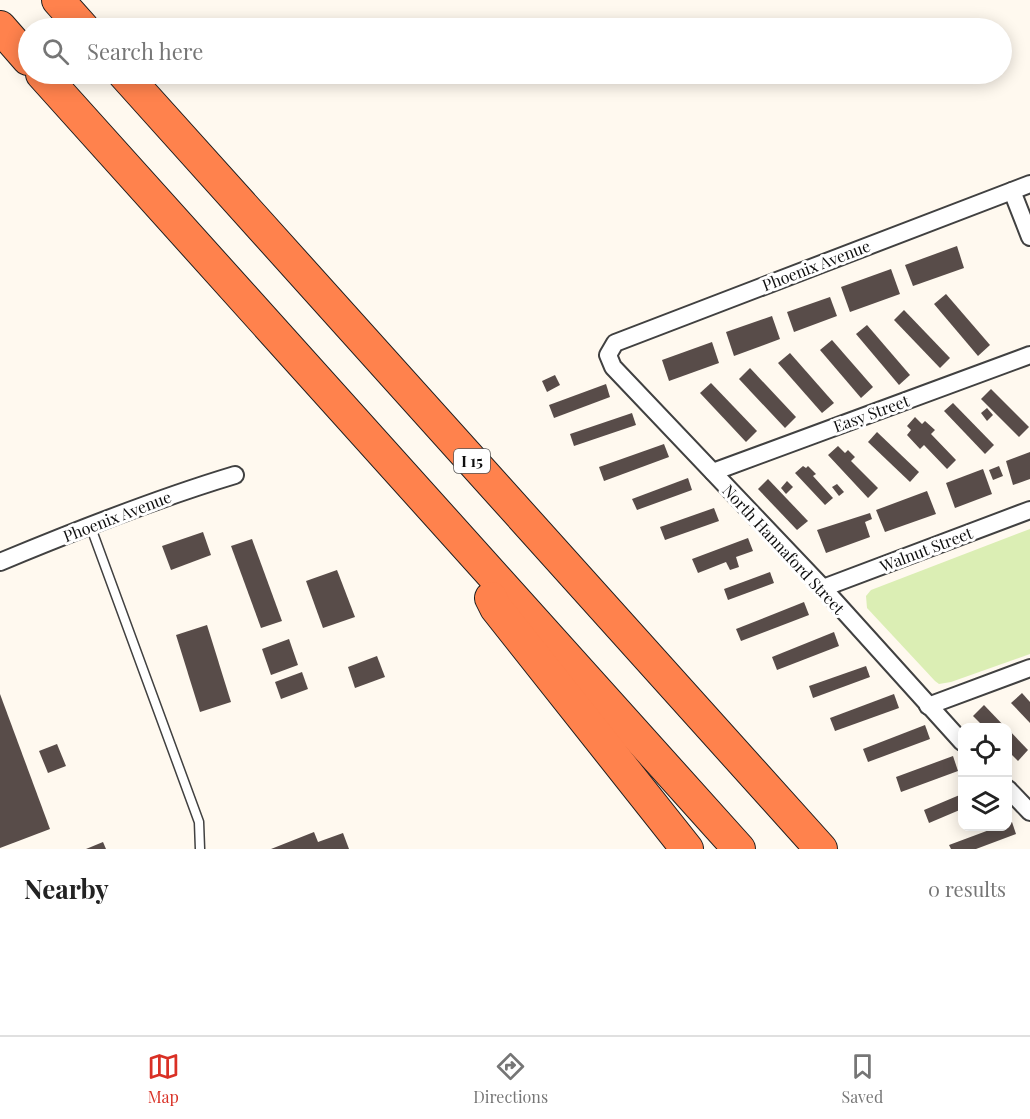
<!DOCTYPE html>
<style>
body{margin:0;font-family:"Playfair Display",serif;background:#f2f2f2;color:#222}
.controls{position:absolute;right:18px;bottom:18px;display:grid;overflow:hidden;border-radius:12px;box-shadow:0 3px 15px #0003}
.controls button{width:54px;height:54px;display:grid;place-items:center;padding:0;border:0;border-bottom:2px solid #e0e0e0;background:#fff;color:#222;font:30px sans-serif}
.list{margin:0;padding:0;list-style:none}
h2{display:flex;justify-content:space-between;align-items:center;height:78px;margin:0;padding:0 24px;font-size:26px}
h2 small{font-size:20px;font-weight:400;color:#767676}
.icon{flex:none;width:33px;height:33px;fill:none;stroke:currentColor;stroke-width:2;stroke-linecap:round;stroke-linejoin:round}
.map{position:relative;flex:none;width:1030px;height:849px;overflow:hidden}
.search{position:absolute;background:#fff;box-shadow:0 3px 15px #0003;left:18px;right:18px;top:18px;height:66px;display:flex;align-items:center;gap:15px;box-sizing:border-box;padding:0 21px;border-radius:33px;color:#767676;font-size:22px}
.sheet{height:186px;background:#fff}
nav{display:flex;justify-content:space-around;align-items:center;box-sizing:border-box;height:84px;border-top:2px solid #e0e0e0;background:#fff;font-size:16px;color:#767676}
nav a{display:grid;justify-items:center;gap:3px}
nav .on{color:#d93025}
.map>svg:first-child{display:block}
</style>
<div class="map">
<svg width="1030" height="849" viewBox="0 0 1030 849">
<rect width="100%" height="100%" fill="#fff9ef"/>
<polygon fill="#dbeeb4" points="1030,529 1030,654 951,682 939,684 935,681 867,608 866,596 871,590"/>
<g fill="#584c49">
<polygon points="957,246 964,268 913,286 905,265"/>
<polygon points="891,269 900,294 850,312 841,287"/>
<polygon points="946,294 990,345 978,356 934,304"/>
<polygon points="830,297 837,316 794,332 787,312"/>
<polygon points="904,310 950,358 940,368 894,320"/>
<polygon points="772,316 780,339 734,356 726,332"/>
<polygon points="867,325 910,375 899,385 856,334"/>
<polygon points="832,340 873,387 861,398 820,350"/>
<polygon points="712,342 719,363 669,381 662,360"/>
<polygon points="790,353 834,403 822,413 778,363"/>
<polygon points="750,368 796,417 785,428 739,379"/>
<polygon points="555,375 560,385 547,392 542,381"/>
<polygon points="711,383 757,431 746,442 700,393"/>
<polygon points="606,384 610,397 554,418 549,405"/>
<polygon points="991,389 1029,427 1019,437 981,399"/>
<polygon points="953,403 994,445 985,454 944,411"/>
<polygon points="987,408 993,415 987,421 981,413"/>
<polygon points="632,413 636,425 574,446 570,434"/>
<polygon points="915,417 922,424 925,421 935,430 931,434 956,460 947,469 924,445 920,449 907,435 911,430 907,426"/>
<polygon points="877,432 919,472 910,482 868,442"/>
<polygon points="664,444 669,457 604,481 599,467"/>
<polygon points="838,446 845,453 848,450 855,457 851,461 878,488 868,498 828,455"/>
<polygon points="1030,452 1030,479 1013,485 1006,461"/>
<polygon points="803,466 806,468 808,466 816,474 813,476 833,498 825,505 795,473"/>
<polygon points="999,466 1003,476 993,480 989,470"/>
<polygon points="983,469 992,494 955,508 946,483"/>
<polygon points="688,478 692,490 637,510 632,499"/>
<polygon points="768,479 808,521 797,530 758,489"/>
<polygon points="787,481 793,487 786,494 781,488"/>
<polygon points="837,484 844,492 839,496 832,487"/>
<polygon points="927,491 936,514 885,532 876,510"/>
<polygon points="714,508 719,521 665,540 660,527"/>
<polygon points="870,513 872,519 865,522 870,537 826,553 817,530"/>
<polygon points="203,532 211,555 171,570 162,546"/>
<polygon points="748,538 753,551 736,557 739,567 730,570 726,562 698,573 692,559"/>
<polygon points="252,539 282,621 261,628 231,546"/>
<polygon points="337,570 355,617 323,628 306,581"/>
<polygon points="770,572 774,583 728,600 724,589"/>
<polygon points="804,602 809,615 741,641 736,629"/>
<polygon points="207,625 231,702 200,712 176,635"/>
<polygon points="834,632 839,646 777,670 772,657"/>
<polygon points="289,639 298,665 271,675 262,649"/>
<polygon points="377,656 385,677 355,688 348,667"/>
<polygon points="866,666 870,677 813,698 809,686"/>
<polygon points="302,672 308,689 281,699 275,682"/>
<polygon points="1022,693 1030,702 1030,723 1011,703"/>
<polygon points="0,694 50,829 0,848"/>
<polygon points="894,694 899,708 835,731 830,718"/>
<polygon points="984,705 1006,728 985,728 973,716"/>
<polygon points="925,725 930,739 868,762 863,749"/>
<polygon points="1008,729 1028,750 1018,761 1008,751"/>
<polygon points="57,744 66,766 48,773 39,751"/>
<polygon points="953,756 958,771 901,792 896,777"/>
<polygon points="962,794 962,809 929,823 924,810"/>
<polygon points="1012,822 1016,834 976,849 951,849 949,845 1000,826 1008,826 1008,824"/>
<polygon points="314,832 318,842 343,833 349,849 271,849"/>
<polygon points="103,842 106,849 86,849"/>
</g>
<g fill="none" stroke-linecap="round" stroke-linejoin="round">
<g stroke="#414141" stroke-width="11">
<polyline id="lane" points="90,525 199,822 200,849"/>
</g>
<g stroke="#414141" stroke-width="20">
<g id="street">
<polyline points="1012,191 1030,237"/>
<polyline points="713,472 1030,355"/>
<path d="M0 562C77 530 155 499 235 475"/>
<polyline points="823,588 1030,510"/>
<polyline points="928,706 1030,668"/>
<polyline points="962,742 823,588 613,367 608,355 615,343 1030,184"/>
<polyline points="1008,789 1030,812"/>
</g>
</g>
<g stroke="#1f1f1f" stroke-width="34">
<g id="highway">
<polyline points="58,0 83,28"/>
<polyline points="0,27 28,59"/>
<polyline points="42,74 739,849"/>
<polyline points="124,74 821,849"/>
<polyline points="491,598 496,608 687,849"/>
</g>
</g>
<use href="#lane" stroke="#fff" stroke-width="8"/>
<use href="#street" stroke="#fff" stroke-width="16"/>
<use href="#highway" stroke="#ff824d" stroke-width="32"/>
</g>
<g text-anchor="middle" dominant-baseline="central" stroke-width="6" stroke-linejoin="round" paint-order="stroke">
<rect fill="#fff" stroke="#565656" stroke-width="1.5" x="454" y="449" width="36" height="24" rx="4.5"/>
<g font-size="15" font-weight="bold" fill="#0e0e0e">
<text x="472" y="461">I 15</text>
</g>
<g font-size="16" fill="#0e0e0e" stroke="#fff">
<text transform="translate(816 265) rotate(-21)">Phoenix Avenue</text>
<text transform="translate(871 413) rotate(-20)">Easy Street</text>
<text transform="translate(117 516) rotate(-21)">Phoenix Avenue</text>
<text transform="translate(784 549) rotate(47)">North Hannaford Street</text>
<text transform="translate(926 549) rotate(-21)">Walnut Street</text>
</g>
</g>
</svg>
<div class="controls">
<button><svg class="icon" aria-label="locate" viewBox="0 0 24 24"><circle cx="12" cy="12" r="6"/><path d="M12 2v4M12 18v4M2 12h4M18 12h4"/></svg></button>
<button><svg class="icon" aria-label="layers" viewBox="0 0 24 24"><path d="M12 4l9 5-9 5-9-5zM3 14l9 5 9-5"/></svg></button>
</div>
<div class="search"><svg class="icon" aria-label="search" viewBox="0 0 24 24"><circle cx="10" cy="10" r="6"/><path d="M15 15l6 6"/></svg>Search here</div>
</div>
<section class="sheet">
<h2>Nearby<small>0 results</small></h2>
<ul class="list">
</ul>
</section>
<nav>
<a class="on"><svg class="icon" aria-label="map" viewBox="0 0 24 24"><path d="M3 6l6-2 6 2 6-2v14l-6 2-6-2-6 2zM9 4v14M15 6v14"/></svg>Map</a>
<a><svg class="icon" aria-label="directions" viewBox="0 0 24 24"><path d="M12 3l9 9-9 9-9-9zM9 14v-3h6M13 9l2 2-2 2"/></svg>Directions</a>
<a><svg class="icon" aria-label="saved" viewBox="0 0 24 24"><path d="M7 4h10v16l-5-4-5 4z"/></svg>Saved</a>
</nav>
